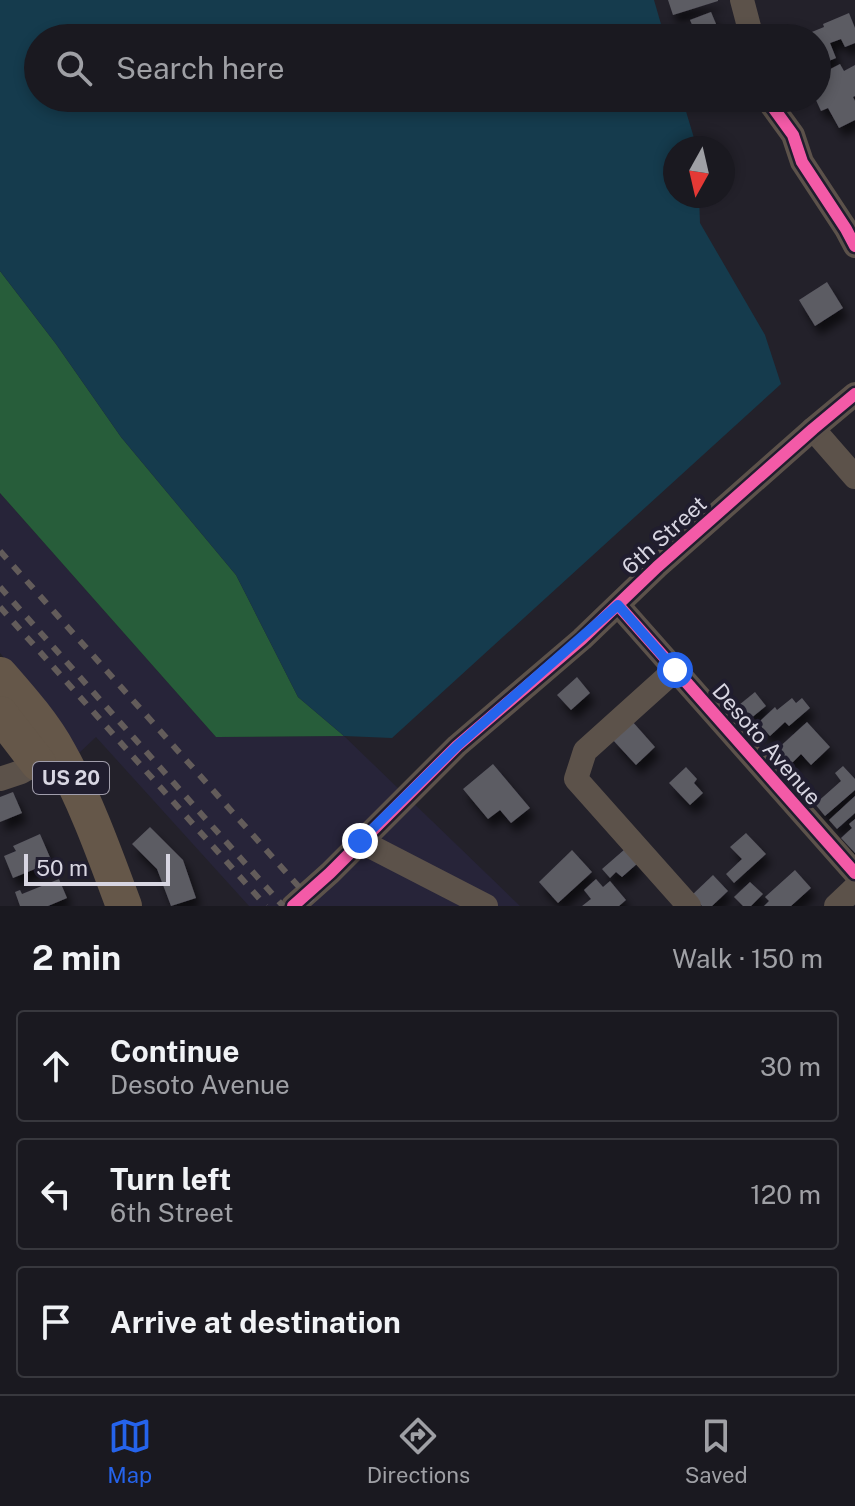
<!DOCTYPE html>
<meta charset="utf-8">
<style>
body{margin:0;font-family:"Public Sans",sans-serif;background:#27262d;color:#f1f3f6}
.compass{position:absolute;left:663px;top:136px;width:72px;height:72px;border-radius:50%;background:#1a1920;box-shadow:0 4px 12px #0003;rotate:188deg}
.scale{position:absolute;left:24px;bottom:20px;width:146px;box-sizing:border-box;padding-left:8px;border:4px solid #d8d6e2;border-top:0;font-size:22px;line-height:28px;white-space:nowrap;color:#d8d6e2;-webkit-text-stroke:6px #201d2e;paint-order:stroke}
.stop{position:absolute;width:24px;height:24px;margin:-18px;border:6px solid #2563eb;border-radius:50%;background:#fff}
.stop.end{background:#2563eb;border-color:#fff;box-shadow:0 2px 8px #0008}
.list{margin:0;padding:0;list-style:none}
h2{display:flex;justify-content:space-between;align-items:center;height:104px;margin:0;padding:0 32px;font-size:34px}
h2 small{font-size:26px;font-weight:400;color:#9fa0a5}
.list li{display:grid;grid-template-columns:52px 1fr auto;gap:24px;align-items:center;box-sizing:border-box;height:112px;margin:0 16px 16px;padding:0 16px;border:2px solid #38383e;border-radius:8px}
.list b{display:block;font-size:30px;white-space:nowrap}
.list p{margin:0;font-size:26px;white-space:nowrap;color:#9fa0a5}
.list em{font-size:26px;font-style:normal;color:#9fa0a5}
.icon{flex:none;width:44px;height:44px;fill:none;stroke:currentColor;stroke-width:2;stroke-linecap:round;stroke-linejoin:round}
.map{position:relative;flex:none;width:855px;height:906px;overflow:hidden}
.search{position:absolute;background:#1a1920;box-shadow:0 4px 12px #0003;left:24px;right:24px;top:24px;height:88px;display:flex;align-items:center;gap:20px;box-sizing:border-box;padding:0 28px;border-radius:44px;color:#9fa0a5;font-size:30px}
.sheet{height:488px;background:#1a1920}
nav{display:flex;justify-content:space-around;align-items:center;box-sizing:border-box;height:112px;border-top:2px solid #38383e;background:#1a1920;font-size:22px;color:#9fa0a5}
nav a{display:grid;justify-items:center;gap:4px}
nav .on{color:#2563eb}
.map>svg:first-child{display:block}
</style>
<div class="map">
<svg width="855" height="906" viewBox="0 0 855 906">
<defs>
<filter id="shadow"><feDropShadow dx="5" dy="9" stdDeviation="4" flood-color="#0009"/></filter>
</defs>
<rect width="100%" height="100%" fill="#23212a"/>
<polygon fill="#272439" points="0,493 216,737 344,736 520,906 249,906 96,737 78,754 55,719 0,653"/>
<polygon fill="#275d3a" points="0,271 56,344 121,437 236,575 298,697 344,736 216,737 0,493"/>
<polygon fill="#153b4d" points="0,0 654,0 665,38 38,38 38,98 682,98 697,148 675,148 675,196 699,196 700,223 765,335 781,384 392,738 344,736 298,697 236,575 121,437 56,344 0,271"/>
<g fill="#5c5b64" filter="url(#shadow)">
<polygon points="668,0 718,0 718,1 673,15"/>
<polygon points="711,12 722,38 698,38 690,20"/>
<polygon points="849,13 855,28 855,43 845,47 841,39 830,43 836,58 817,66 817,38 797,38 824,27 823,24"/>
<polygon points="840,64 844,71 855,65 855,96 853,97 855,101 855,120 839,128 828,108 821,111 815,98 817,98 817,93 819,92 817,88 817,76"/>
<polygon points="827,282 843,308 815,326 799,300"/>
<polygon points="577,677 590,693 571,710 557,695"/>
<polygon points="755,692 766,706 750,719 739,705"/>
<polygon points="792,698 796,703 802,698 810,708 789,726 785,722 770,736 758,723 775,707 777,710"/>
<polygon points="632,721 655,747 636,765 612,739"/>
<polygon points="807,722 830,747 811,765 801,754 789,766 775,751"/>
<polygon points="493,764 530,808 511,823 500,810 488,819 463,789"/>
<polygon points="843,766 855,779 855,790 825,816 815,804 841,781 835,773"/>
<polygon points="686,767 697,779 694,783 703,793 690,805 669,783"/>
<polygon points="13,792 22,813 0,822 0,797"/>
<polygon points="855,796 855,813 837,829 829,820"/>
<polygon points="855,819 855,853 841,838 852,828 849,824"/>
<polygon points="150,827 183,860 196,898 171,906 157,869 132,844"/>
<polygon points="746,833 766,854 734,883 726,874 742,859 730,847"/>
<polygon points="40,834 52,862 13,878 4,856 16,851 13,846"/>
<polygon points="625,849 638,863 622,877 616,872 610,878 602,869"/>
<polygon points="572,850 592,872 558,903 539,882"/>
<polygon points="795,870 811,888 791,906 764,906 769,901 765,897"/>
<polygon points="713,875 728,891 712,906 702,906 692,895"/>
<polygon points="59,879 67,898 48,906 20,906 15,892 20,890 22,894"/>
<polygon points="596,879 603,887 610,881 626,900 619,906 582,906 591,899 584,890"/>
<polygon points="750,882 763,894 751,906 743,906 734,897"/>
</g>
<g fill="none" stroke-linecap="round" stroke-linejoin="round">
<g stroke="#5c524a" stroke-width="24">
<polyline points="742,0 752,38"/>
<polyline points="769,98 772,106 793,135 802,162 846,229 855,246"/>
<polyline points="813,429 855,477"/>
<polyline points="618,605 855,873"/>
<polyline points="675,670 585,751 576,779 689,906"/>
<polyline points="0,779 21,772 49,756"/>
<polyline points="360,841 486,906"/>
<polyline points="293,906 330,873 457,746 582,639 657,567 813,429 855,394"/>
<polyline points="836,906 855,888"/>
</g>
<g stroke="#655749" stroke-width="36">
<path d="M0 675C21 699 44 725 59 753 86 801 105 855 124 906"/>
<polyline points="0,714 38,763"/>
</g>
<g stroke="#635c5a" stroke-width="6" stroke-dasharray="10 10" stroke-linecap="butt">
<polyline points="0,551 316,906"/>
<polyline points="0,587 283,906"/>
<polyline points="0,607 266,906"/>
</g>
<g stroke="#201d2e" stroke-width="17">
<g id="cycleway">
<polyline points="769,98 772,106 793,135 802,162 846,229 855,246"/>
<polyline points="618,605 855,873"/>
<polyline points="293,906 330,873 457,746 582,639 657,567 813,429 855,394"/>
</g>
</g>
<use href="#cycleway" stroke="#f35aa7" stroke-width="12"/>
</g>
<g fill="none" stroke-linecap="round" stroke-linejoin="round">
<polyline stroke="#2563eb" stroke-width="10" points="360,841 457,746 618,605 675,670"/>
</g>
<g text-anchor="middle" dominant-baseline="central" stroke-width="8" stroke-linejoin="round" paint-order="stroke">
<rect fill="#201d2e" stroke="#a19eac" stroke-width="2" x="33" y="762" width="76" height="32" rx="6"/>
<g font-size="20" font-weight="bold" fill="#d8d6e2">
<text x="71" y="778">US 20</text>
</g>
<g font-size="22" fill="#d8d6e2" stroke="#201d2e">
<text transform="translate(664 535) rotate(-42)">6th Street</text>
<text transform="translate(767 744) rotate(49)">Desoto Avenue</text>
</g>
</g>
</svg>
<svg class="compass" viewBox="-18 -18 36 36"><path d="M0-13l5 13h-10z" fill="#e53935"/><path d="M0 13l5-13h-10z" fill="#9fa0a5"/></svg>
<div class="scale">50 m</div>
<div class="stop" style="left:675px;top:670px"></div>
<div class="stop end" style="left:360px;top:841px"></div>
<div class="search"><svg class="icon" aria-label="search" viewBox="0 0 24 24"><circle cx="10" cy="10" r="6"/><path d="M15 15l6 6"/></svg>Search here</div>
</div>
<section class="sheet">
<h2>2 min<small>Walk · 150 m</small></h2>
<ul class="list">
<li><svg class="icon" aria-label="ahead" viewBox="0 0 24 24"><path d="M12 20V5M6 11l6-6 6 6"/></svg><div><b>Continue</b><p>Desoto Avenue</p></div><em>30 m</em></li>
<li><svg class="icon" aria-label="left" viewBox="0 0 24 24"><path d="M17 20v-9H6M10 6l-5 5 5 5"/></svg><div><b>Turn left</b><p>6th Street</p></div><em>120 m</em></li>
<li><svg class="icon" aria-label="arrive" viewBox="0 0 24 24"><path d="M6 21V4h12l-3 4 3 4H6"/></svg><div><b>Arrive at destination</b></div></li>
</ul>
</section>
<nav>
<a class="on"><svg class="icon" aria-label="map" viewBox="0 0 24 24"><path d="M3 6l6-2 6 2 6-2v14l-6 2-6-2-6 2zM9 4v14M15 6v14"/></svg>Map</a>
<a><svg class="icon" aria-label="directions" viewBox="0 0 24 24"><path d="M12 3l9 9-9 9-9-9zM9 14v-3h6M13 9l2 2-2 2"/></svg>Directions</a>
<a><svg class="icon" aria-label="saved" viewBox="0 0 24 24"><path d="M7 4h10v16l-5-4-5 4z"/></svg>Saved</a>
</nav>
